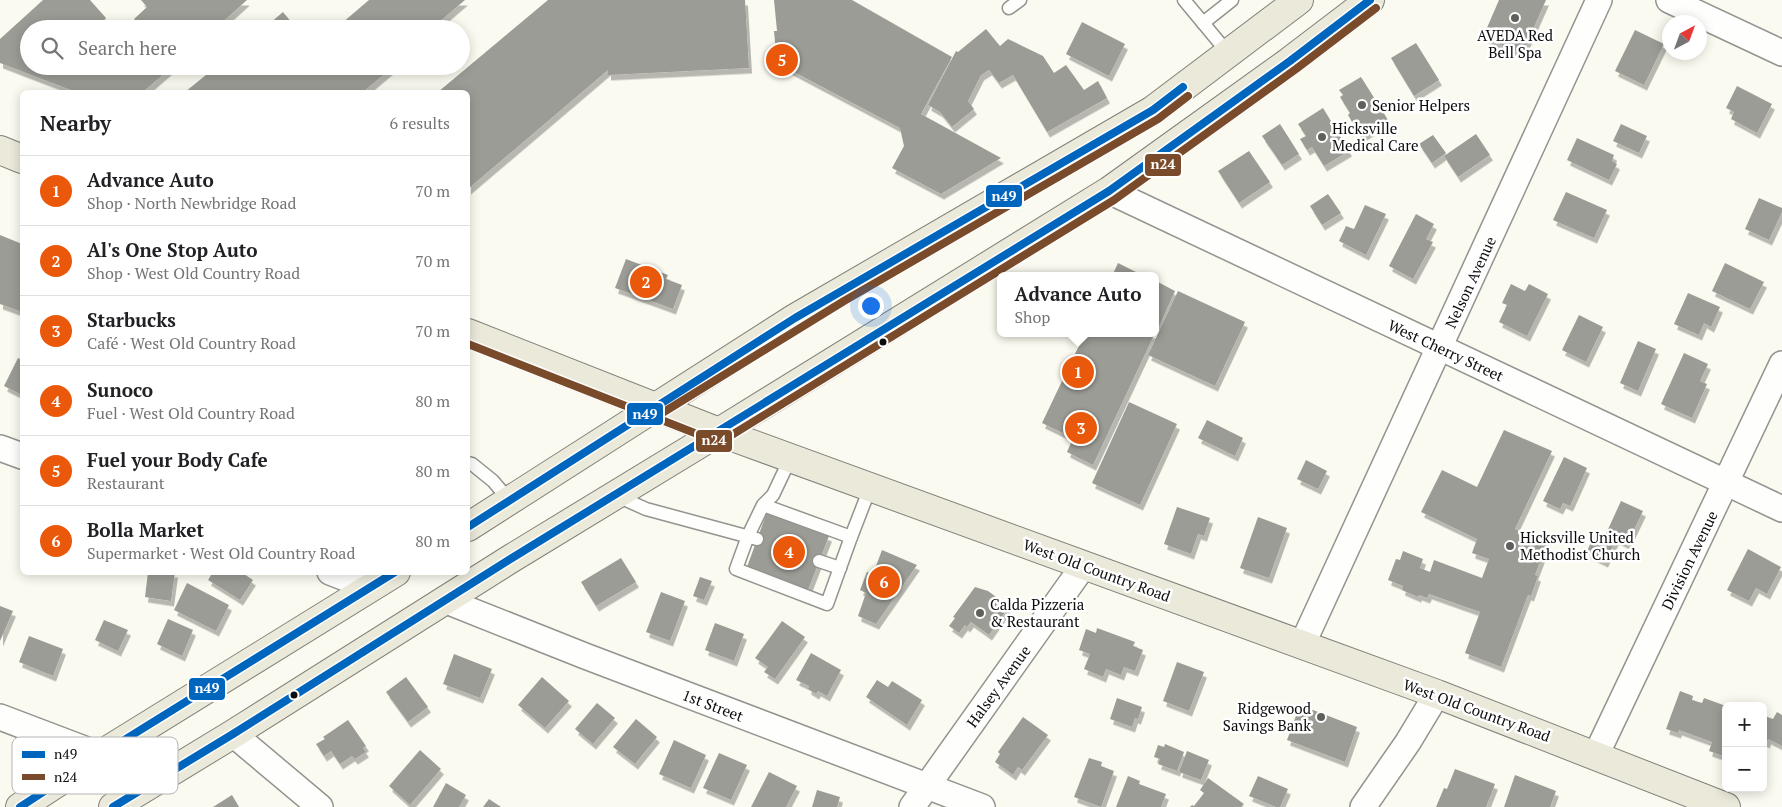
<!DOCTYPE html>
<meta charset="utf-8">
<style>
body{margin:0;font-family:"PT Serif",serif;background:#f6f6f6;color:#202124}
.controls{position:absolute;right:15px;bottom:15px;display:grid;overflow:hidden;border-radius:8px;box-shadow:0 2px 12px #0003}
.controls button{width:45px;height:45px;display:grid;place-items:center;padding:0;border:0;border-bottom:1px solid #e0e0e0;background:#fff;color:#202124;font:25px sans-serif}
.compass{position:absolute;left:1662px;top:15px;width:45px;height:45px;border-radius:50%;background:#fff;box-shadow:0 2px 12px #0003;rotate:41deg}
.you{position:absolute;left:870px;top:305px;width:18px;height:18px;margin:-12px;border:4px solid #fff;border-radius:50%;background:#1a73e8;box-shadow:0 0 0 8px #1a73e833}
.badge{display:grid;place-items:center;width:32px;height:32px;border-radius:50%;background:#ea580c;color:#fff;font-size:16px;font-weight:700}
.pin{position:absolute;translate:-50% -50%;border:2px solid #fff;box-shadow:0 1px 5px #0006}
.popup{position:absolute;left:997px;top:272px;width:162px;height:65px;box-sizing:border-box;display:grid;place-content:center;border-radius:8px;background:#fff;filter:drop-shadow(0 1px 4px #0005);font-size:16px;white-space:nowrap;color:#757577}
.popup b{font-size:19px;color:#202124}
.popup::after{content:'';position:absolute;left:50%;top:100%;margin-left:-10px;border:10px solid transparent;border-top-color:#fff}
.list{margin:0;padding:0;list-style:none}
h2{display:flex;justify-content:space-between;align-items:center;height:65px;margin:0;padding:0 20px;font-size:21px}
h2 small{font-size:16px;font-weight:400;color:#757577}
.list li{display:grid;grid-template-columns:32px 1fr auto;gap:15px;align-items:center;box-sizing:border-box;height:70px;padding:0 20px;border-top:1px solid #e0e0e0}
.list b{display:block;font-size:19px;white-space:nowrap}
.list p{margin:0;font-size:16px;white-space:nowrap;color:#757577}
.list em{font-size:16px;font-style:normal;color:#757577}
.icon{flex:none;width:28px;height:28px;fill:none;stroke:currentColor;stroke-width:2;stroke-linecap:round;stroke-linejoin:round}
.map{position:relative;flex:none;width:1782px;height:807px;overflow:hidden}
.search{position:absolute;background:#fff;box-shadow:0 2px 12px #0003;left:20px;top:20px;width:450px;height:55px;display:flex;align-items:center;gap:12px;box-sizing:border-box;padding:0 18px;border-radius:28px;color:#757577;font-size:19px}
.panel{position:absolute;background:#fff;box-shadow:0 2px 12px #0003;left:20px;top:90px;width:450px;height:485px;border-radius:8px}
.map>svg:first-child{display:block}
</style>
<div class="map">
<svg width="1782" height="807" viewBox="0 0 1782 807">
<defs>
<filter id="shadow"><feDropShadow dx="3" dy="5.5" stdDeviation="0" flood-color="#0004"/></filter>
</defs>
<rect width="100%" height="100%" fill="#fafaf0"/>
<g fill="#9c9c96" filter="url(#shadow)">
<polygon points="43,0 90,0 106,18 95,29 29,29 29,66 173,66 143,92 76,92 0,63 0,39"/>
<polygon points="141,0 247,0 215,29 142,29 134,19 147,7"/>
<polygon points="369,0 465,0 431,29 335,29"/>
<polygon points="548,0 745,0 749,68 608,75 608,70 468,189 468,92 438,92"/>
<polygon points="774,0 852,0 952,57 921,114 1001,158 941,194 892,168 904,146 900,128 777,63 774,31 777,31"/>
<polygon points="1499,0 1546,0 1522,54 1483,37"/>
<polygon points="283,12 297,29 263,29"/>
<polygon points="1082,22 1125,44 1109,76 1066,54"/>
<polygon points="986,29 1000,46 1008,39 1043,56 1054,73 1066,65 1084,90 1098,81 1107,98 1047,132 1013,75 999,83 989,70 981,75 968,101 974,109 952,127 940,112 928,105 956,51 958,52"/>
<polygon points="1635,30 1664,44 1644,85 1615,71"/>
<polygon points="1416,43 1439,80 1414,96 1391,58"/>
<polygon points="217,66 394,66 363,92 185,92"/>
<polygon points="1361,77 1388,120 1361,137 1348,115 1350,113 1340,97 1343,95 1339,90"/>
<polygon points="1737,86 1772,104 1757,133 1731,119 1734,112 1726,108"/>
<polygon points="1323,108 1349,151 1324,166 1312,147 1307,150 1300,139 1306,136 1298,124"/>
<polygon points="1280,124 1299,154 1282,165 1262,136"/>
<polygon points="1621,124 1647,136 1639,153 1613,141"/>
<polygon points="1476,134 1490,155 1458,177 1444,156"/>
<polygon points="1433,135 1446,153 1432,163 1419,144"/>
<polygon points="1577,138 1614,155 1612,161 1617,164 1609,180 1567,160"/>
<polygon points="1249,151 1270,182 1239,203 1218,171"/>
<polygon points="1566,192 1607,210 1594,238 1553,220"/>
<polygon points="1328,194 1341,213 1322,225 1310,206"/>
<polygon points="1759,198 1782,208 1782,212 1769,240 1745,229"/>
<polygon points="1365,205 1386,214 1366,255 1339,241 1346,226 1354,229"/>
<polygon points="1416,214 1434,224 1426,239 1433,242 1413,279 1389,266"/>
<polygon points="0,235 22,244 22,312 0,304"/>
<polygon points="626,259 668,275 666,279 682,285 673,309 615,288"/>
<polygon points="1118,263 1144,276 1112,276"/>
<polygon points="1725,263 1764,282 1750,309 1712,291"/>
<polygon points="1156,281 1175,291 1156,333"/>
<polygon points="1511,284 1525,291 1529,284 1548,294 1527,336 1499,322 1507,305 1502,303"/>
<polygon points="1178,291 1245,322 1215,386 1148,355"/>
<polygon points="1688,293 1720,307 1711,327 1704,323 1699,335 1674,324"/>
<polygon points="1579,315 1603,327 1586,362 1562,350"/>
<polygon points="1085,333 1155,333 1093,465 1067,452 1073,438 1042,423"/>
<polygon points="1638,341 1656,349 1638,391 1620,383"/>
<polygon points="1684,353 1708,364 1700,381 1707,384 1692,418 1661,404"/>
<polygon points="18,358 22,360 22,395 4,386"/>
<polygon points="1129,402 1177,424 1140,505 1092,483"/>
<polygon points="1207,420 1243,438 1235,456 1198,438"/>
<polygon points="1504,430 1552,451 1515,529 1548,541 1535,575 1538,576 1531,596 1528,595 1501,667 1465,653 1480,612 1429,594 1427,598 1419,595 1418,597 1402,590 1403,586 1388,580 1396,559 1400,560 1403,551 1423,559 1420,568 1430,572 1434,560 1482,578 1489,559 1472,553 1477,539 1421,512 1442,470 1477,487"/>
<polygon points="1564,457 1587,468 1570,506 1563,503 1560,509 1543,501"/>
<polygon points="1306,460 1327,471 1318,489 1297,479"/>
<polygon points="1621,501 1643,511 1627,544 1616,539 1605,562 1586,553 1595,534 1604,538"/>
<polygon points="1177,507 1210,518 1204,536 1198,534 1191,554 1164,544"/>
<polygon points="767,512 829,536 808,590 747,567"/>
<polygon points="1258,517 1287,528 1269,578 1240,568"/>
<polygon points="1748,549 1781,567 1767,594 1756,588 1749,601 1727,590"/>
<polygon points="882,550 917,565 876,624 858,616 866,593 860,590 867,572 873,574"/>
<polygon points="621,558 636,582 596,606 581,582"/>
<polygon points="148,572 175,572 171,601 145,597"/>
<polygon points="213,572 241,572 253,580 240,600 208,580"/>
<polygon points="700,577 712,581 704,600 693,596"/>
<polygon points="187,583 229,605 216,631 174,610"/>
<polygon points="975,587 988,591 1006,604 1007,609 989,635 971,622 967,627 965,625 959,633 949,626 955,618 953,617"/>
<polygon points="661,592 685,601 670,641 646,632"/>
<polygon points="0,606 13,611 0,641"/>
<polygon points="168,619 193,630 182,656 157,644"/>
<polygon points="104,620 128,630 118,651 95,640"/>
<polygon points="782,621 805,637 775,679 764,672 768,667 755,658"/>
<polygon points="715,623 744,634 734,661 705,650"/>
<polygon points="1097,628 1135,642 1133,646 1143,650 1135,671 1124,667 1121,675 1106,669 1103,677 1084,669 1090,654 1079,650 1086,629 1096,633"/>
<polygon points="29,636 63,649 53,676 19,662"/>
<polygon points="811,653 841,670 827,696 818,691 816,694 808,689 809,686 796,680"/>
<polygon points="454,654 492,669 480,698 443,684"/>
<polygon points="1177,662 1204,672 1189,711 1163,701"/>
<polygon points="406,677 428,707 408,722 386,692"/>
<polygon points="542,677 569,701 545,728 518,705"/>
<polygon points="877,680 888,687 892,681 922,700 907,725 866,697"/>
<polygon points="1680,691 1693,696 1692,700 1702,703 1704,698 1726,706 1726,757 1709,751 1712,742 1679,730 1678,733 1666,729"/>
<polygon points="1117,698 1142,707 1138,719 1135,718 1132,727 1110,719"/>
<polygon points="597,703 615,718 593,744 575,729"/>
<polygon points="1300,705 1357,727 1345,762 1287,740"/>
<polygon points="1777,712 1782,715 1782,746 1768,739 1767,743 1763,741 1763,720 1765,716 1773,719"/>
<polygon points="1023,717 1048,735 1022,770 1018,767 1013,775 995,762 1000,754 998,752"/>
<polygon points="636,719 657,737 635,764 613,747"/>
<polygon points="348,720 366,746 363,748 366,752 355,759 352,756 340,764 331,751 324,756 316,744 325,739 323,737"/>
<polygon points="674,740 706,755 691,788 659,774"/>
<polygon points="1165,744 1184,752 1177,771 1158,764 1160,759 1154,757 1158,745 1164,747"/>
<polygon points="420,750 441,769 410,805 389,786"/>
<polygon points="1187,751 1209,760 1201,780 1179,772"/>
<polygon points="719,753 747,765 731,800 703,788"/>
<polygon points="1089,758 1102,762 1101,766 1114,771 1101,807 1074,797"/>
<polygon points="1455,769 1495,784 1486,807 1436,807 1444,788 1447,789"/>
<polygon points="769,772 797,786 786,807 751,807"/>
<polygon points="1515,775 1556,791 1550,807 1504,807"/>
<polygon points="1128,776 1140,781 1139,784 1166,794 1161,807 1116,807"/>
<polygon points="1258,776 1288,789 1280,807 1276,807 1249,796"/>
<polygon points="1208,778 1244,804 1241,807 1190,807 1192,805 1194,806 1204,793 1200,790"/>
<polygon points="446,783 466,795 459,807 433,807"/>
<polygon points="817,790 840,797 837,807 812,807"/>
<polygon points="232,795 239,807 213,807"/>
<polygon points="489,799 501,807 483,807"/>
</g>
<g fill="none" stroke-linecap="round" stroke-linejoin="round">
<g stroke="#93938f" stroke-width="15">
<g id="service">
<polyline points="1184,0 1228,53"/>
<polyline points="1009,8 1020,0"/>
<polyline points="1203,23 1232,0"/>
<polyline points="468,463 472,464 493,481 509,500"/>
<polyline points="615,495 646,509 757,539"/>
<polyline points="763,505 851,537 827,604 736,569 748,536 763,505 773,495 790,459"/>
<polyline points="851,537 870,488"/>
<polyline points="819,561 840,568"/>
</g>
</g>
<g stroke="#93938f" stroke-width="28">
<g id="minor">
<polyline points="1669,0 1782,53"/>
<polyline points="1109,191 1782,509"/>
<polyline points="0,448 22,456"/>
<polyline points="330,572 371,588"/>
<polyline points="444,600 585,656 982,807"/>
<polyline points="1302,645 1599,0"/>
<polyline points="0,717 100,755"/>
<polyline points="233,734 320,807"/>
<polyline points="1596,755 1782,364"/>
<polyline points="912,807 1084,565"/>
<polyline points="1363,807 1408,742 1437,694"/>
</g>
</g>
<g stroke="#80807c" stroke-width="30">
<g id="primary">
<polyline points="0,150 22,159"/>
<polyline points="468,333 719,432 1437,694 1726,807"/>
<polyline points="468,527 795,318 1153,110 1299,0"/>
<polyline points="20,807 100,755 396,572"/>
<polyline points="113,807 233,734 512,558 719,432 1109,191 1290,61 1370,0"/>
</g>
</g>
<use href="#service" stroke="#fefefd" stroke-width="12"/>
<use href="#minor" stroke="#fefefd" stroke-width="25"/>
<use href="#primary" stroke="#eae9da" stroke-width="28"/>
<g stroke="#fff" stroke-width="11">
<g id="bus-1">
<polyline points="468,527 795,318 1153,110 1183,87"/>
<polyline points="20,807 100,755 395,572"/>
<polyline points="113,807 233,734 512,558 1109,191 1290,61 1370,0"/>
</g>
</g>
<g stroke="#fff" stroke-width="11">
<g id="bus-2">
<polyline points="468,344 715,441 722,441 1114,200 1296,69 1376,8"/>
<polyline points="659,415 844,301 1158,119 1188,96"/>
</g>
</g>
<use href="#bus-1" stroke="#0065bd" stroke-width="8"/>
<use href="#bus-2" stroke="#7a4b2a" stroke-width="8"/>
</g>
<g fill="#5f5f5c" stroke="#fff" stroke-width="2">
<circle cx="1515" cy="18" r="5"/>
<circle cx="1362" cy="105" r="5"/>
<circle cx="1322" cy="137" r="5"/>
<circle cx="1510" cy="546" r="5"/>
<circle cx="980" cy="613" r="5"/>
<circle cx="1321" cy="717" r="5"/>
</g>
<g fill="#0c0c0c" stroke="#fff" stroke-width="2">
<circle cx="883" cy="342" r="4.5"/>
<circle cx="294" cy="695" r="4.5"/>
</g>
<g text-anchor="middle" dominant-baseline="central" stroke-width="5" stroke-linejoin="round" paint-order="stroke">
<g font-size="15" fill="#0c0c0c" stroke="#fff" text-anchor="start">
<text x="1515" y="35" text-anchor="middle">AVEDA Red<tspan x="1515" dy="17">Bell Spa</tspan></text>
<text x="1372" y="105">Senior Helpers</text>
<text x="1332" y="128">Hicksville<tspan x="1332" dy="17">Medical Care</tspan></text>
<text x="1520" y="537">Hicksville United<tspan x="1520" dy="17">Methodist Church</tspan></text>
<text x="990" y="604">Calda Pizzeria<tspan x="990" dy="17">&amp; Restaurant</tspan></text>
<text x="1311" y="708" text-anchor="end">Ridgewood<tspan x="1311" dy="17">Savings Bank</tspan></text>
</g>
<g font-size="15" fill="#0c0c0c" stroke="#fff">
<text transform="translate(1470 282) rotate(-65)">Nelson Avenue</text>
<text transform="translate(1446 350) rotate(25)">West Cherry Street</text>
<text transform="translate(1689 560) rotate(-64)">Division Avenue</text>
<text transform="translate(1097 570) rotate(20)">West Old Country Road</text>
<text transform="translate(998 686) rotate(-54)">Halsey Avenue</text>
<text transform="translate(713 705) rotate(21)">1st Street</text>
<text transform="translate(1477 710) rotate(20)">West Old Country Road</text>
</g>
</g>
<rect x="12" y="737" width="166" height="57" rx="8" fill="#fff" stroke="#b6b6b6" stroke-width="1"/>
<rect x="22" y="751" width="23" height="7" fill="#0065bd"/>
<rect x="22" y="774" width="23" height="6" fill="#7a4b2a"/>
<g font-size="14" fill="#0c0c0c">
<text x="54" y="759">n49</text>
<text x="54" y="782">n24</text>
</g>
<g stroke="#fff" stroke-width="2">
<rect x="1144" y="153" width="38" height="24" rx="5" fill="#7a4b2a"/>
<rect x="985" y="184" width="38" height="24" rx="5" fill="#0065bd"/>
<rect x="626" y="402" width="38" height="24" rx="5" fill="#0065bd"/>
<rect x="695" y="429" width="38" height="24" rx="5" fill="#7a4b2a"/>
<rect x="188" y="677" width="38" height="24" rx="5" fill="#0065bd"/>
</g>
<g font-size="14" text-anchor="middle" font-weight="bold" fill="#fff">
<text x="1163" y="169">n24</text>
<text x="1004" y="201">n49</text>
<text x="645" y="419">n49</text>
<text x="714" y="445">n24</text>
<text x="207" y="693">n49</text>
</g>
</svg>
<div class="controls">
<button>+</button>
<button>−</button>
</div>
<svg class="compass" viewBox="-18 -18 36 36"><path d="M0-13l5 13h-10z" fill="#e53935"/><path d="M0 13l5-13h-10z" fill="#757577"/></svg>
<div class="you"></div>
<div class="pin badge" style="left:1078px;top:372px">1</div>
<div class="popup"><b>Advance Auto</b>Shop</div>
<div class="pin badge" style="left:646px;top:282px">2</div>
<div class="pin badge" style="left:1081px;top:428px">3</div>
<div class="pin badge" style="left:789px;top:552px">4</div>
<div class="pin badge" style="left:782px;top:60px">5</div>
<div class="pin badge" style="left:884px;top:582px">6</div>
<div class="search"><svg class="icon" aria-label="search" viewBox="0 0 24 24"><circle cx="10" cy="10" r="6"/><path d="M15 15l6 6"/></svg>Search here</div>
<section class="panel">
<h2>Nearby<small>6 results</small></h2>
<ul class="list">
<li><span class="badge">1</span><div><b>Advance Auto</b><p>Shop · North Newbridge Road</p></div><em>70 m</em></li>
<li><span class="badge">2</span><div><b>Al's One Stop Auto</b><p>Shop · West Old Country Road</p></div><em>70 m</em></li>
<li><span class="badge">3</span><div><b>Starbucks</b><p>Café · West Old Country Road</p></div><em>70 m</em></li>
<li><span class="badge">4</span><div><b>Sunoco</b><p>Fuel · West Old Country Road</p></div><em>80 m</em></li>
<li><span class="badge">5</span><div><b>Fuel your Body Cafe</b><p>Restaurant</p></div><em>80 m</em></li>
<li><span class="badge">6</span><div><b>Bolla Market</b><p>Supermarket · West Old Country Road</p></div><em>80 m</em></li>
</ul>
</section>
</div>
